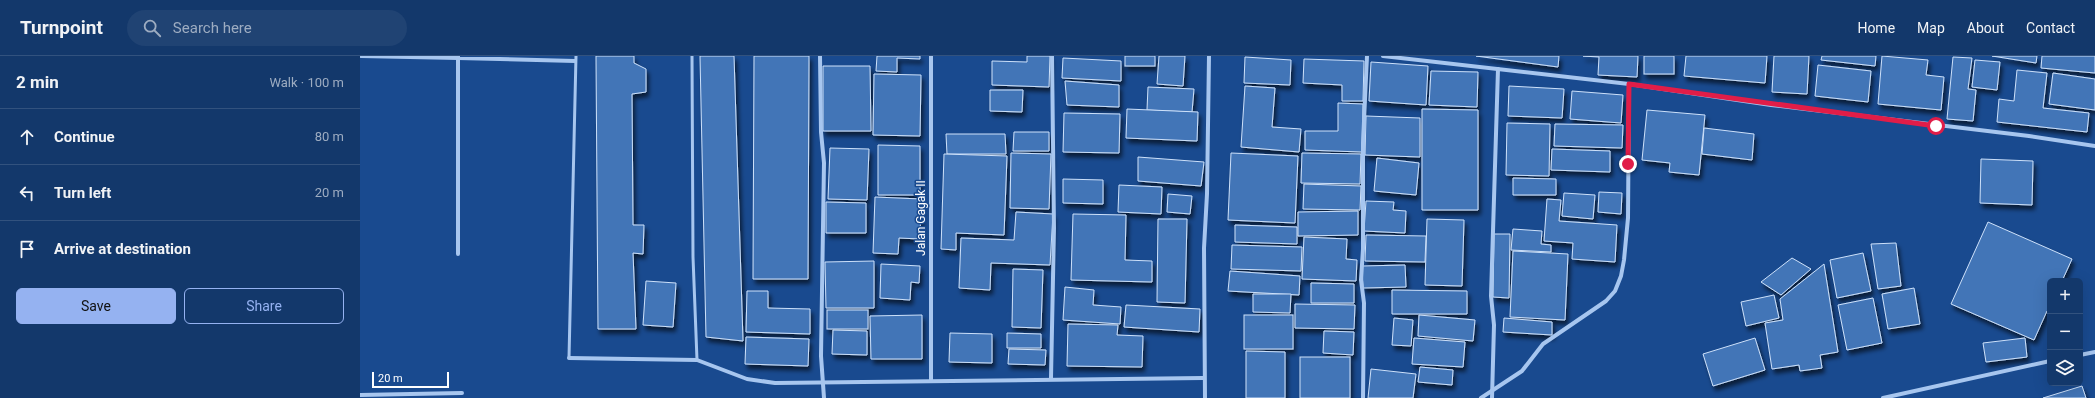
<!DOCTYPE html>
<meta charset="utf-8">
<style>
body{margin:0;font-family:Roboto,sans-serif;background:#204373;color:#f1f3f6}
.controls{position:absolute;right:12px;bottom:12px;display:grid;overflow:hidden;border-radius:6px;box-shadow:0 4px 16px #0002}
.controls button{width:36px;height:36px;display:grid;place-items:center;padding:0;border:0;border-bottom:1px solid #32527e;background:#13386b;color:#f1f3f6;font:20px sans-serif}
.scale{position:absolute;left:12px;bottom:10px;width:77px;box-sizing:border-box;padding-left:4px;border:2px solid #fff;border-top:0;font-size:11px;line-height:14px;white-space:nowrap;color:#fff;-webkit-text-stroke:3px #194a8f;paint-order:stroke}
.stop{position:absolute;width:12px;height:12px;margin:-9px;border:3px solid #e11d48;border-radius:50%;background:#fff}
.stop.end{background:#e11d48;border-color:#fff;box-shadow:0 1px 4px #0008}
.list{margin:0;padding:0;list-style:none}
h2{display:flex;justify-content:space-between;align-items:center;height:52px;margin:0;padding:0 16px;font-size:17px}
h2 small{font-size:13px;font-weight:400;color:#9dacc1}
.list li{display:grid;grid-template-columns:26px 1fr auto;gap:12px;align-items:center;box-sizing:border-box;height:56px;padding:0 16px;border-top:1px solid #32527e}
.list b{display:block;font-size:15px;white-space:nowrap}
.list em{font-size:13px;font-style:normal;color:#9dacc1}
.actions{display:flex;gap:8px;padding:12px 16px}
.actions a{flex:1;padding:9px 0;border:1px solid #95b2f1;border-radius:6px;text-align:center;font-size:14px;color:#95b2f1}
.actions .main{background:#95b2f1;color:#111}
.icon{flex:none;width:22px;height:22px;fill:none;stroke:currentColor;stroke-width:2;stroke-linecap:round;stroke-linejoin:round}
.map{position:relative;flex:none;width:1735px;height:342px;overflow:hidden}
header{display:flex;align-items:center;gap:24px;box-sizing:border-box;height:56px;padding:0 20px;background:#13386b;border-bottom:1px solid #32527e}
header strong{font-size:19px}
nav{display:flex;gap:22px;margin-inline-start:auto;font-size:14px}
.search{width:280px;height:36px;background:#204373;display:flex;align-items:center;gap:10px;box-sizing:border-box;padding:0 14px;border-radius:22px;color:#9dacc1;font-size:15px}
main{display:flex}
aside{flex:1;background:#13386b}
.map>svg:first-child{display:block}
</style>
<header>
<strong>Turnpoint</strong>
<div class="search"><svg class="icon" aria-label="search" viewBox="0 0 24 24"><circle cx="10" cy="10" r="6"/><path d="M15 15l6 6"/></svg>Search here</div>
<nav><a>Home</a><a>Map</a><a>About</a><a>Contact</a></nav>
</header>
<main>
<aside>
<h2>2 min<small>Walk · 100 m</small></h2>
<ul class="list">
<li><svg class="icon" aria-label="ahead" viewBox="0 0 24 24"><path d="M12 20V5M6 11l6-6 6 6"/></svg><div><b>Continue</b></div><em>80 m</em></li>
<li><svg class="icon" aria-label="left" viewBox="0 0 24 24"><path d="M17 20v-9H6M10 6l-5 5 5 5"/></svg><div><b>Turn left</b></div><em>20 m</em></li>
<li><svg class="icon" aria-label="arrive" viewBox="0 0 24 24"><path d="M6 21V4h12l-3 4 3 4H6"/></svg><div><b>Arrive at destination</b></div></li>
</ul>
<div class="actions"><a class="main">Save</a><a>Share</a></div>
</aside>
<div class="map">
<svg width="1735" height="342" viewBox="0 0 1735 342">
<defs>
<filter id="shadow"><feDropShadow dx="2.5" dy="4.5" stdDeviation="2" flood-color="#0009"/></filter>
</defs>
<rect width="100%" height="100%" fill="#194a8f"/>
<g fill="#4274b7" stroke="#cde1fa" filter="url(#shadow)">
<polygon points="236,0 274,0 274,7 286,13 286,36 272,38 273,169 284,169 283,198 273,197 276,273 238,273"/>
<polygon points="340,0 374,0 383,285 346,281"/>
<polygon points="394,0 449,0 448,223 393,223"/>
<polygon points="517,0 560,0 560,3 537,2 537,16 516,15"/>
<polygon points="667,0 690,0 689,31 632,29 632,5 667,6"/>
<rect x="765" y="0" width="30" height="10"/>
<polygon points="799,0 825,0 823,30 797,28"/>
<polygon points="1116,0 1199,0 1198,11"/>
<polygon points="1223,0 1278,0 1277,21 1238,19 1239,1"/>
<rect x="1284" y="0" width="30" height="18"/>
<polygon points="1326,0 1407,0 1405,27 1324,20"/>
<polygon points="1414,0 1449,0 1447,38 1412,36"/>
<polygon points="1462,0 1516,0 1515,10 1461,4"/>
<polygon points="1522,0 1568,4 1566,19 1584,21 1581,54 1518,48"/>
<polygon points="1632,0 1677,0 1676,7"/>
<polygon points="1682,0 1735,0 1735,17 1681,12"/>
<polygon points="885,1 931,4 930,29 884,27"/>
<polygon points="1593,1 1612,2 1608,33 1616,34 1613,65 1587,63"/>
<polygon points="703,2 761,5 761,25 702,22"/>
<polygon points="944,3 1004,5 1003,45 982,45 982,29 943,27"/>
<polygon points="1615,4 1640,6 1637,34 1612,31"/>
<polygon points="1011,6 1068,10 1066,49 1009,45"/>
<polygon points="1458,9 1511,15 1508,46 1455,40"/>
<polygon points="463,10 510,10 511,75 463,75"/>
<polygon points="1657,14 1687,17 1683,52 1729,57 1727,76 1637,66 1639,43 1654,45"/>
<polygon points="1071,15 1118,16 1117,51 1069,49"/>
<polygon points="1693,17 1735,23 1735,54 1689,48"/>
<polygon points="514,18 561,19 560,80 513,79"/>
<polygon points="705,25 759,29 759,51 707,49"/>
<polygon points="885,30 915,32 912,71 941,73 939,96 881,91"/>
<polygon points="1149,30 1204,33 1202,62 1148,60"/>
<polygon points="788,31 834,33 832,56 787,54"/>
<polygon points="630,34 663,34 662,56 630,55"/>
<polygon points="1212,35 1263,39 1261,67 1210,63"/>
<polygon points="978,47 1003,48 1002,96 945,94 945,75 978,75"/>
<polygon points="767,53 838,56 837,85 766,82"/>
<polygon points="1062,53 1118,54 1118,154 1062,154"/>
<polygon points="1287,54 1345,59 1339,119 1309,116 1310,107 1282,104"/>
<polygon points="704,57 760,58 759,97 703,96"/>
<polygon points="1006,60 1060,62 1060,101 1005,99"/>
<polygon points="1147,67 1190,68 1189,120 1146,119"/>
<polygon points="1195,68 1263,69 1262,92 1194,90"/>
<polygon points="1344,72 1394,78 1392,104 1342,98"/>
<polygon points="654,76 689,76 689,95 653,95"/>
<polygon points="586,78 645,78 646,98 587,98"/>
<polygon points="518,89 560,90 560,139 518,139"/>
<polygon points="470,92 509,93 507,144 468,143"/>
<polygon points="1192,93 1250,95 1250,116 1191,114"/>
<polygon points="651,97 691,98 689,153 650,152"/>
<polygon points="871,97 938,100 935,167 868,164"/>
<polygon points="942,97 1001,98 1000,128 941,127"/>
<polygon points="584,98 647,100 644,179 596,177 596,194 581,193"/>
<polygon points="778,101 844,106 841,130 778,125"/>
<polygon points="1017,102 1059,107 1056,139 1014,135"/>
<polygon points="1621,103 1673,105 1672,149 1620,147"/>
<polygon points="1153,122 1196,123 1196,139 1153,139"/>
<polygon points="703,123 743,124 743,148 703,147"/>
<polygon points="944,128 1001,130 1000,154 943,153"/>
<polygon points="759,129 802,131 801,158 758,156"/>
<polygon points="1239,136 1262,137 1261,158 1238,156"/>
<polygon points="1204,137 1235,139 1233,163 1202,160"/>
<polygon points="808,138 832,140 830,158 807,156"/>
<polygon points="515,141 561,143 560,183 539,182 538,198 513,197"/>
<polygon points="1187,143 1201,144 1199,165 1257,169 1255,206 1212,203 1213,187 1184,185"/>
<polygon points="1006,145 1034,146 1033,154 1046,155 1045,177 1004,175"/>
<polygon points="466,146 506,147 506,177 466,177"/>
<polygon points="998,155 998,179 938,180 938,156"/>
<polygon points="656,156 693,158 690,209 631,207 630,234 599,232 601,182 654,184"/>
<polygon points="713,158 766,159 765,204 792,205 792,226 711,224"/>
<polygon points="798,163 827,163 825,247 797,246"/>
<polygon points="1067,163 1104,164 1102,230 1065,229"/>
<polygon points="1628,166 1712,203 1702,225 1690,225 1690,257 1687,255 1674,284 1591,248"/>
<polygon points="875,169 937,171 937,188 875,186"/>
<polygon points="1153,173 1182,175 1181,188 1191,189 1191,196 1151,194"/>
<polygon points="1134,178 1150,178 1149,242 1133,241"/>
<polygon points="1006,179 1066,180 1065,206 1005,205"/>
<polygon points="944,181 987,183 986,203 997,204 996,225 942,223"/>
<polygon points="1536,187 1541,230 1518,233 1511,188"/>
<polygon points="872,189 942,191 941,215 871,213"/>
<polygon points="1153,195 1208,198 1205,264 1150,261"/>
<polygon points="1503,197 1511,235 1477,242 1470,204"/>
<polygon points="1432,202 1451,213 1421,239 1401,226"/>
<polygon points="514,205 514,252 466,252 465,206"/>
<polygon points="521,208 560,210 559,227 551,226 550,244 520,242"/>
<polygon points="1464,208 1478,296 1460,299 1462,312 1440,315 1439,309 1412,313 1405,267 1423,264 1420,243"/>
<polygon points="1045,209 1046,231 1003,232 1002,210"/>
<polygon points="653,213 683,214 681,272 652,271"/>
<polygon points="870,215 940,220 939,239 868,235"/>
<polygon points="286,225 316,227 313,271 283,269"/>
<polygon points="951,227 994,228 994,247 951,247"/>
<polygon points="705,231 734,234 733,249 761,251 760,268 703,264"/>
<polygon points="1554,232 1560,268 1528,273 1522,238"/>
<polygon points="1032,234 1107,235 1107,258 1032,258"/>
<polygon points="387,235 408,235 408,252 450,253 450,278 386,276"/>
<polygon points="893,238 931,238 930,257 893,256"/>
<polygon points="1414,239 1419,262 1386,270 1381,246"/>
<polygon points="1513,242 1522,287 1487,294 1478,249"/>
<polygon points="935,248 995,249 994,273 935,272"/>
<polygon points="766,249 840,253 839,276 764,271"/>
<rect x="467" y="254" width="41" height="19"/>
<polygon points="562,259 562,303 511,303 510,260"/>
<rect x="884" y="259" width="49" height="34"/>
<polygon points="1059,259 1115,264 1113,285 1058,280"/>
<polygon points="1034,262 1053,264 1051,290 1032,289"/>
<polygon points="1144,262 1192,266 1192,279 1143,276"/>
<polygon points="708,268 758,269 757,279 783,280 782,311 707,310"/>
<polygon points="473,274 507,275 507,299 472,298"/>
<polygon points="964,275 994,276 993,299 963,297"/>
<polygon points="590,277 632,278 632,307 589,306"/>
<polygon points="647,277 681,278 681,292 647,292"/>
<polygon points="386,281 449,283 448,310 385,308"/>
<polygon points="1054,282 1105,286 1103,311 1052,308"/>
<polygon points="1395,282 1405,314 1353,330 1343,298"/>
<polygon points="1665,282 1667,301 1626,306 1623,287"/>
<polygon points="649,293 686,294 685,309 648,308"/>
<polygon points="886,295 925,296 925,342 886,342"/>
<rect x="940" y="301" width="50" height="41"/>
<polygon points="1060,311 1093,314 1092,329 1058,326"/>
<polygon points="1011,313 1056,318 1053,342 1008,342"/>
<polygon points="1722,330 1726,342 1683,342"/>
</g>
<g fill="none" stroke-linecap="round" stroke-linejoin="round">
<g stroke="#a7c6ef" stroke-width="3">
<polyline points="332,0 333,201 337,304"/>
<polyline points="209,302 216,0"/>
</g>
<g stroke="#a7c6ef" stroke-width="4">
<polyline points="1,0 98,2 98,198"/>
<polyline points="98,0 98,2 215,5"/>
<polyline points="460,0 461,76 464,107 461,300 464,342"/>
<polyline points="1023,0 1269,28 1411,49 1669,80 1735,90"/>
<polyline points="1720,299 1735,296"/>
<polyline points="209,302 337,304 387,323 415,327 843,322"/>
<polyline points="691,322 694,172 692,0"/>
<polyline points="571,324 571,0"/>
<polyline points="0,339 102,337"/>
<polyline points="845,342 844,192 847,138 849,0"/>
<polyline points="1003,342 1004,247 1001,224 1003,193 1003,87 1007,0"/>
<polyline points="1121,342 1162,315 1183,288 1246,245 1255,235 1261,220 1264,204 1268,162 1269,28"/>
<polyline points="1132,342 1134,269 1131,240 1138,13"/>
<polyline points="1523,342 1690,305"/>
</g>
</g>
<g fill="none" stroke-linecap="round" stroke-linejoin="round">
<polyline stroke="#e11d48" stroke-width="5" points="1268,108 1269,28 1576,70"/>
</g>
<g text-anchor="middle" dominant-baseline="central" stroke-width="3" stroke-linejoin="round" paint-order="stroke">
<g font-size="12" fill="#fff" stroke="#194a8f">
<text transform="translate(561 162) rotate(-90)">Jalan Gagak II</text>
</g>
</g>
</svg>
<div class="controls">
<button>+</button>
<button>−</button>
<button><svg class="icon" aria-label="layers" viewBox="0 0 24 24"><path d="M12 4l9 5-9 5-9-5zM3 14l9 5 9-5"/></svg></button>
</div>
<div class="scale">20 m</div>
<div class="stop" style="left:1576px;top:70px"></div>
<div class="stop end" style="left:1268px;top:108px"></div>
</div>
</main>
